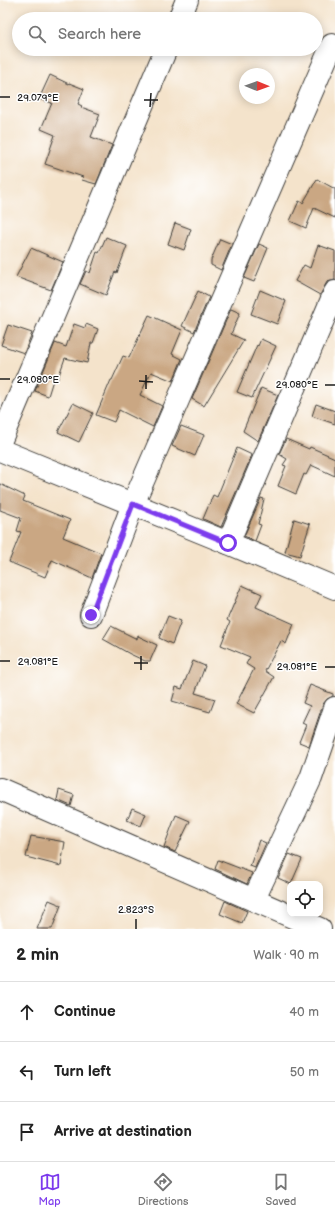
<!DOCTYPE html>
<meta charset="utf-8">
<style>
body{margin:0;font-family:"Balsamiq Sans",sans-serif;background:#f6f6f6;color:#222}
.controls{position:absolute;right:12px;bottom:12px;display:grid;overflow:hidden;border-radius:8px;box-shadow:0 2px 10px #0003}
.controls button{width:36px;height:36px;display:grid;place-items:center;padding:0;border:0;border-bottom:1px solid #e0e0e0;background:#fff;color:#222;font:20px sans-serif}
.compass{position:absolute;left:239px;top:68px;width:36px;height:36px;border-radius:50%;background:#fff;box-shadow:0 2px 10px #0003;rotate:91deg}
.stop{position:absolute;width:12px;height:12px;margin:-9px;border:3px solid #7c3aed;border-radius:50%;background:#fff}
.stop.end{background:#7c3aed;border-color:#fff;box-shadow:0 1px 4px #0008}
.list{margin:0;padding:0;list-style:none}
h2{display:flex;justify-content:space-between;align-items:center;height:52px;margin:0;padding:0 16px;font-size:17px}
h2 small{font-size:13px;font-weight:400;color:#767676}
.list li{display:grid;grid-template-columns:26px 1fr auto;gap:12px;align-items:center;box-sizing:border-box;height:60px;padding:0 16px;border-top:1px solid #e0e0e0}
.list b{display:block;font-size:15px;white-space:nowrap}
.list em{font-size:13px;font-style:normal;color:#767676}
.icon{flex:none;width:22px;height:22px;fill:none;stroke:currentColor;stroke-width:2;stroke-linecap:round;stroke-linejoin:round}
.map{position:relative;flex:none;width:335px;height:929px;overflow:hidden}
.search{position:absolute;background:#fff;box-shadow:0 2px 10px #0003;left:12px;right:12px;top:12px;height:44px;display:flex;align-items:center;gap:10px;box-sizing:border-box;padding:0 14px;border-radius:22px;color:#767676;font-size:15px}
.sheet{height:232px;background:#fff}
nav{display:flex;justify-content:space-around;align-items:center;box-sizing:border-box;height:56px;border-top:1px solid #e0e0e0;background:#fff;font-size:11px;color:#767676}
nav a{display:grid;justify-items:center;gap:2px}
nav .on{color:#7c3aed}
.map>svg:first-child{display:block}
</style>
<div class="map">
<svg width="335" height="929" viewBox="0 0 335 929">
<rect width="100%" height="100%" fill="#fff"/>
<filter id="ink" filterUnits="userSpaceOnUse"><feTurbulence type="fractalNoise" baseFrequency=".025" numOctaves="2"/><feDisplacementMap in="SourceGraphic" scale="8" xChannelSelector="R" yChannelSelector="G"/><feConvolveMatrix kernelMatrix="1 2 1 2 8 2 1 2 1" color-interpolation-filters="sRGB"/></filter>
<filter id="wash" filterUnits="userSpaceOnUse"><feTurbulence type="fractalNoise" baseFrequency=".012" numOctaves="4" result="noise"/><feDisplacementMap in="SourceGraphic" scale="16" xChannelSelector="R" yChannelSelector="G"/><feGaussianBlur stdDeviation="0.9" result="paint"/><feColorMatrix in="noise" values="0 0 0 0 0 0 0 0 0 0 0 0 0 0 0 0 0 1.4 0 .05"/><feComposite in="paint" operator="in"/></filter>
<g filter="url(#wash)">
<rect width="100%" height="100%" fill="#f4e3cb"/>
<g id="blocks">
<g fill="#caa783">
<polygon points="50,75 69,84 69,83 84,89 78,104 82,106 81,107 100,114 91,137 112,145 96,184 82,180 83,177 45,164 55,135 41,129 52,103 39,99"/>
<polygon points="317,179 335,189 335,218 314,208 306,228 290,221 299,201 303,203"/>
<polygon points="175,223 191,229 184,250 168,244"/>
<polygon points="106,237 127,246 117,273 115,272 106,295 80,284 86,271 90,273 97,252 99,253"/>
<polygon points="220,239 232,244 221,270 211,265 211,260"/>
<polygon points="259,244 268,248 254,282 244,278"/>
<polygon points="318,245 335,251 335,280 327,282 320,295 295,281 304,265 310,268"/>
<polygon points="31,248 63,262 51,290 16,277"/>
<polygon points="260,290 286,301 277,324 251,314"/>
<polygon points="198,291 209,297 194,332 182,326"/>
<polygon points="231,309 240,313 231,334 244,340 204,406 192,399"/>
<polygon points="149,315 182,330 172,354 182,359 173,381 151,372 140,395 162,406 153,427 119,410 114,422 96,415 111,380 112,380 123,356 129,358"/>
<polygon points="74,324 85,328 86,324 98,329 93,343 91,343 87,363 65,358 57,381 53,380 48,396 35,391 55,343 66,347"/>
<polygon points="8,325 32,333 24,353 1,345"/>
<polygon points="261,339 276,346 252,398 237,392 257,345 258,346"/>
<polygon points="261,388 278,395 258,441 243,431"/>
<polygon points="73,403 93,413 79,442 58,432"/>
<polygon points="316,404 335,411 335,424 312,416"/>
<polygon points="181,426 204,435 195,456 172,446"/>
<polygon points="286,439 309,449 310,447 335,458 335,476 311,465 306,475 304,474 296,494 278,486 286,466 283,465 287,459 279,454"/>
<polygon points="237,448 252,455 221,527 203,519 213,495 217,497"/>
<polygon points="0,484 25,496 23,501 70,520 63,537 101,553 92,578 52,560 45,577 9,562 21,532 17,531 21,518 0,510"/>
<polygon points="261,498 264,499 258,524 261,525 255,541 244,536"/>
<polygon points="294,519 310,524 300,556 285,552"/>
<polygon points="242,585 262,594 256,607 294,624 286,644 281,641 265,671 274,677 254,713 236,704 254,669 246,664 250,657 221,645 230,622 227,620"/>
<polygon points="168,616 181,621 172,644 159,638"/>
<polygon points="111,626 137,639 138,636 157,645 150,661 145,661 130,654 103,639"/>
<polygon points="193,661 205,666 195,693 215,699 210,712 172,701 176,687 182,689"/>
<polygon points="310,685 333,694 333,696 327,699 323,704 309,746 299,742 306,725 302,723 310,706 303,703"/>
<polygon points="59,790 74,795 71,806 57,800"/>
<polygon points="132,808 146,814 141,826 127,820"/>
<polygon points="176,815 190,821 175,852 164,847"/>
<polygon points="31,836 65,842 61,866 26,857"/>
<polygon points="259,840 266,843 255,868 250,866"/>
<polygon points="289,854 302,859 291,884 278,878"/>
<polygon points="218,860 252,873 247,884 215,869"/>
<polygon points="49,900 61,905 52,929 37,929"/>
<polygon points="225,901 247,911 242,923 220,914"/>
</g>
</g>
</g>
<g filter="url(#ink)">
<use href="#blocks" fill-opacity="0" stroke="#3c3a36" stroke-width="1"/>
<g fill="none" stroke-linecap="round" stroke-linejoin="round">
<g stroke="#3c3a36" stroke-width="24">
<g id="minor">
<polyline points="179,19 187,0"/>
<polyline points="0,442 166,49"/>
<polyline points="0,450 228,543 335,588"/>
<polyline points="228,543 335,292"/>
<polyline points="91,615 133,504 332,45"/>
<polyline points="0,789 320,929"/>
<polyline points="254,899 311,778 335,708"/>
</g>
</g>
<use href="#minor" stroke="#fff" stroke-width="22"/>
</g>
</g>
<g fill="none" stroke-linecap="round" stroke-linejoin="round" filter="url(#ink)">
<polyline stroke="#7c3aed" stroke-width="5" points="91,615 133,504 228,543"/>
</g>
<path fill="none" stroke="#1c1c1c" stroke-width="1.5" d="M0 97H10M144 100H158M150 107 151 93M0 379H10M139 381 153 382M325 385H335M146 389V375M0 661H10M134 663H148M325 667H335M141 670V656M136 929V919"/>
<g font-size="10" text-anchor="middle" fill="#1c1c1c" stroke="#fff" stroke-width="3" stroke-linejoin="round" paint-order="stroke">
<text x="38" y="101">29.079°E</text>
<text x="38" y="383">29.080°E</text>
<text x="297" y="388">29.080°E</text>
<text x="38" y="665">29.081°E</text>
<text x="297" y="670">29.081°E</text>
<text x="136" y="913">2.823°S</text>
</g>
</svg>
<div class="controls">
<button><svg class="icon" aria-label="locate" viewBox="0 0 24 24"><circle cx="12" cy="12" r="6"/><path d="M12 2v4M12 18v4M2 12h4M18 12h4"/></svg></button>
</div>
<svg class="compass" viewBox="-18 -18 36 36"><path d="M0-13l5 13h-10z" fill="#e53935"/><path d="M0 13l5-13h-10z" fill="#767676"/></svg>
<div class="stop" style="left:228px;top:543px"></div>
<div class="stop end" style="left:91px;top:615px"></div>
<div class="search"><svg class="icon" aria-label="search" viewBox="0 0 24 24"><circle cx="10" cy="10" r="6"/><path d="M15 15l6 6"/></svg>Search here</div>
</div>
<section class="sheet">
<h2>2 min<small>Walk · 90 m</small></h2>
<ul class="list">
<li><svg class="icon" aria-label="ahead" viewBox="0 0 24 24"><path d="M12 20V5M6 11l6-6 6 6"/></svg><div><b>Continue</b></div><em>40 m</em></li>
<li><svg class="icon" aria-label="left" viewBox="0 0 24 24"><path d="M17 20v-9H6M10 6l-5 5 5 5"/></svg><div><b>Turn left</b></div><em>50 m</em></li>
<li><svg class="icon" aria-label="arrive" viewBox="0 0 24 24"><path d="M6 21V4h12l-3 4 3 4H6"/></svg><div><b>Arrive at destination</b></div></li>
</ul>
</section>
<nav>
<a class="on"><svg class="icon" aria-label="map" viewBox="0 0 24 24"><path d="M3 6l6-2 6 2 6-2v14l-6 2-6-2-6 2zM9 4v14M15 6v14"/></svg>Map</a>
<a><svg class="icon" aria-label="directions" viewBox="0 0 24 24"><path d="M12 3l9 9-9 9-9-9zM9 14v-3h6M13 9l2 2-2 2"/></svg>Directions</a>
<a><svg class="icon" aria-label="saved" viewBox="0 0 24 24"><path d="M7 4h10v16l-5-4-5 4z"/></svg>Saved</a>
</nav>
